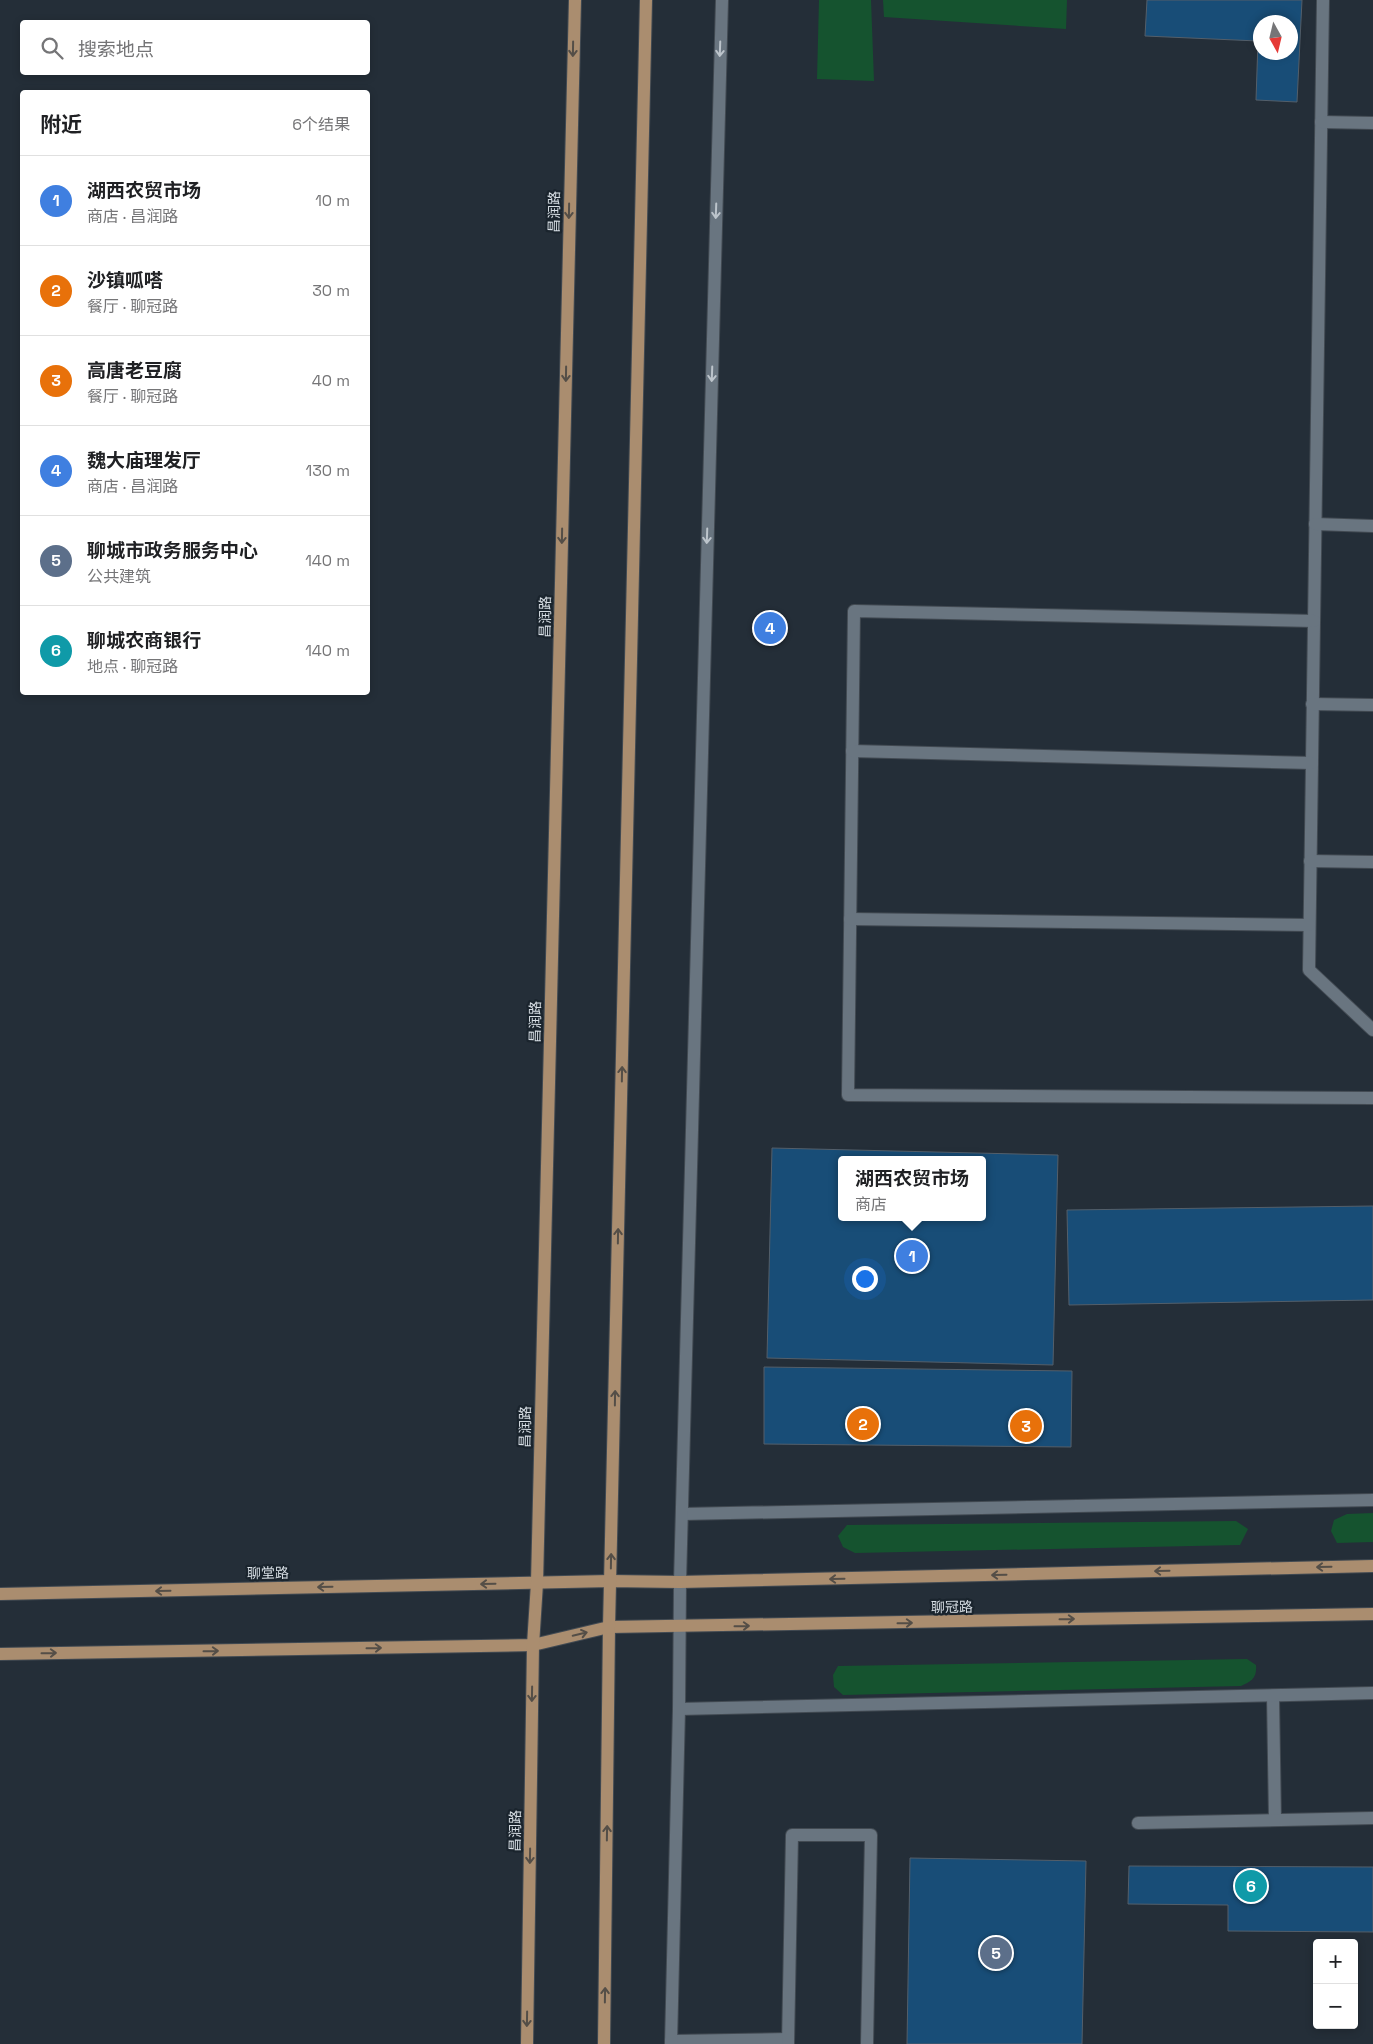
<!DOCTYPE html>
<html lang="zh">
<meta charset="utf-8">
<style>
body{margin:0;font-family:"Space Grotesk","Noto Sans SC",sans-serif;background:#f6f6f6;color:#202124}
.controls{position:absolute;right:15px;bottom:15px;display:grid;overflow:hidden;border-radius:5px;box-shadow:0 2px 8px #0003}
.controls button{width:45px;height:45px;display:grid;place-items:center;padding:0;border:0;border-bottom:1px solid #e0e0e0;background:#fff;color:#202124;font:25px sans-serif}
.compass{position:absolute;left:1253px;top:15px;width:45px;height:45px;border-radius:50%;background:#fff;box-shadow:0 2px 8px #0003;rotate:172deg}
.you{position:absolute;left:864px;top:1278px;width:18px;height:18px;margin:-12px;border:4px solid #fff;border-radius:50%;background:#1a73e8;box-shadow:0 0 0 8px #1a73e833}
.badge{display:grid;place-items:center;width:32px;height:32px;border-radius:50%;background:#79602c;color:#fff;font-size:16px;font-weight:700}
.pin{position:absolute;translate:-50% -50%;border:2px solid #fff;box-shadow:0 1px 5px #0006}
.popup{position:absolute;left:838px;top:1156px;width:148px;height:65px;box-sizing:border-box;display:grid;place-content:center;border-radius:5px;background:#fff;filter:drop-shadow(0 1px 4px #0005);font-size:16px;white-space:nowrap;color:#757577}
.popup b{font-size:19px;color:#202124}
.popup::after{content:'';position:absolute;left:50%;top:100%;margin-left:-10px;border:10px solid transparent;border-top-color:#fff}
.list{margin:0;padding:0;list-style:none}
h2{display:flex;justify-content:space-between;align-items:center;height:65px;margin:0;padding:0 20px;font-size:21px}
h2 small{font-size:16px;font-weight:400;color:#757577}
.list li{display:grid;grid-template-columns:32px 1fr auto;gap:15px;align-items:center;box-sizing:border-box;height:90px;padding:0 20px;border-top:1px solid #e0e0e0}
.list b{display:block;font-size:19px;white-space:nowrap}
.list p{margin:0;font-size:16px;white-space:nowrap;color:#757577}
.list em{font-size:16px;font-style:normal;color:#757577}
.icon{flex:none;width:28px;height:28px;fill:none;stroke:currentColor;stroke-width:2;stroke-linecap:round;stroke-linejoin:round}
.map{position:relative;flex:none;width:1373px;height:2044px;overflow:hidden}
.search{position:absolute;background:#fff;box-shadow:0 2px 8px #0003;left:20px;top:20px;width:350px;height:55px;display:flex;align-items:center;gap:12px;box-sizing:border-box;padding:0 18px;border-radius:5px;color:#757577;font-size:19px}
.panel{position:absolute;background:#fff;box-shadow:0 2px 8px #0003;left:20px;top:90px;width:350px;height:605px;border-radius:5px}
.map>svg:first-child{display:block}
</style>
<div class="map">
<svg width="1373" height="2044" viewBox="0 0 1373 2044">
<rect width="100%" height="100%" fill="#242e38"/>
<g fill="#15532f">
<polygon points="819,0 871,0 874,81 817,79"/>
<polygon points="883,0 1067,0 1066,29 884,17"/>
<polygon points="1373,1513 1373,1542 1337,1543 1331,1531 1334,1520 1347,1514"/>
<polygon points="1236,1521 1248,1529 1240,1545 855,1553 843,1547 838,1536 847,1525"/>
<path d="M1247 1659 1256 1665C1257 1678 1252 1681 1241 1686L843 1695 834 1687 833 1675 838 1666Z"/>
</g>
<g fill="#184d77" stroke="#545f6a" fill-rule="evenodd">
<path d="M1147 0H1302L1297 102 1256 100 1258 41 1145 36ZM1260 22H1290V52H1260Z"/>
<path d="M772 1148 1058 1155 1053 1365 767 1358ZM842 1160H982V1217H842Z"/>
<polygon points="1373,1206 1373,1300 1069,1305 1067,1210"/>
<polygon points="764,1367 1072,1371 1071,1447 764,1444"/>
<polygon points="910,1858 1086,1861 1082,2044 907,2044"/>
<polygon points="1129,1866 1373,1867 1373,1932 1228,1931 1228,1905 1128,1904"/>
</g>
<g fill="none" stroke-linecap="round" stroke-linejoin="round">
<g stroke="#424a52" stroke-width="14">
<g id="minor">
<polyline points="1323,0 1309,970 1373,1030"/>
<polyline points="1321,122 1373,123"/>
<polyline points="1315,524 1373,526"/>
<polyline points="1314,621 854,611 848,1095 1373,1098"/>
<polyline points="1312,704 1373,705"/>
<polyline points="852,751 1312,763"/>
<polyline points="1310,861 1373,862"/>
<polyline points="850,919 1309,925"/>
<polyline points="682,1514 1373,1500"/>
<polyline points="1273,1696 1275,1820"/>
<polyline points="679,1709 1373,1693"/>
<polyline points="1138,1823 1373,1818"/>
<polyline points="671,2041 788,2039"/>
<polyline points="671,2044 679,1709 680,1582 722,0"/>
<polyline points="788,2044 792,1835 871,1835 867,2044"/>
</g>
</g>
<g stroke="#424a52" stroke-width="14">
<g id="major">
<polyline points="0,1594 610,1581 680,1582 1373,1566"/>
<polyline points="0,1654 533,1645 609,1627 1373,1614"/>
<polyline points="527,2044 533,1645 537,1583 575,0"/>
<polyline points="604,2044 609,1627 646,0"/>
</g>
</g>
<use href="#minor" stroke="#697580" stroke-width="12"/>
<use href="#major" stroke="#aa8d6f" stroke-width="12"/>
</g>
<defs><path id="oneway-shaft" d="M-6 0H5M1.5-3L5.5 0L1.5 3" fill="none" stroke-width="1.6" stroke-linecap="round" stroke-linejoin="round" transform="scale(1.25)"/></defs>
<g stroke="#544e47">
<use href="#oneway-shaft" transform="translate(573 49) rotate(91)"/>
<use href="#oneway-shaft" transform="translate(569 211) rotate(91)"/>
<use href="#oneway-shaft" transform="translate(566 374) rotate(91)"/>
<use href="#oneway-shaft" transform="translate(562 536) rotate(91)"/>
<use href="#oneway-shaft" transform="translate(622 1074) rotate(-89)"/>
<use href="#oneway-shaft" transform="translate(618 1236) rotate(-89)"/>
<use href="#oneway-shaft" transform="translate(615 1398) rotate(-89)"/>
<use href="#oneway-shaft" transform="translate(611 1561) rotate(-89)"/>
<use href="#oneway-shaft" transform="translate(1324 1567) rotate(179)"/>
<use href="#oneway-shaft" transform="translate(1162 1571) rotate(179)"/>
<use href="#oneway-shaft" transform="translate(999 1575) rotate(179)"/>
<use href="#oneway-shaft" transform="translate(837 1579) rotate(179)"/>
<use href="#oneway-shaft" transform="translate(488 1584) rotate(179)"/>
<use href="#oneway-shaft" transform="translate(325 1587) rotate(179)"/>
<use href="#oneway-shaft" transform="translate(163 1591) rotate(179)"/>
<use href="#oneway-shaft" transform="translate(1067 1619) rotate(-1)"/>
<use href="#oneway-shaft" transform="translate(905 1623) rotate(-1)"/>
<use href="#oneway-shaft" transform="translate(742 1626) rotate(-1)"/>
<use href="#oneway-shaft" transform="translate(580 1634) rotate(-13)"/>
<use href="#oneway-shaft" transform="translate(374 1648) rotate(-1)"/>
<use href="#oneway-shaft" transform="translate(211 1651) rotate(-1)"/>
<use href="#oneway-shaft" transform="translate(49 1653) rotate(-1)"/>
<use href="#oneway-shaft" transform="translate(532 1694) rotate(91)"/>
<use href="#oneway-shaft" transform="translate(607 1833) rotate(-89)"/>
<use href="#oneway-shaft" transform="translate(530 1856) rotate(91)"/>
<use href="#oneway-shaft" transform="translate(605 1995) rotate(-89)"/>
<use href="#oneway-shaft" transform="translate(527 2019) rotate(91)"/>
</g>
<g stroke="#bcc4cb">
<use href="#oneway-shaft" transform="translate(720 49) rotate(92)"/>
<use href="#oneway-shaft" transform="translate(716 211) rotate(92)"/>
<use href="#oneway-shaft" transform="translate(712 374) rotate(92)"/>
<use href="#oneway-shaft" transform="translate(707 536) rotate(92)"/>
</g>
<g text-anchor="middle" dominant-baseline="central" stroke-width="4.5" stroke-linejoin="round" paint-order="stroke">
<g font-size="14" fill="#d7dee4" stroke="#1a242d">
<text transform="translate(554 212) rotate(-89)">昌润路</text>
<text transform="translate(545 617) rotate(-89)">昌润路</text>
<text transform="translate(535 1022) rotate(-89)">昌润路</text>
<text transform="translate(525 1427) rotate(-89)">昌润路</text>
<text transform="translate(268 1573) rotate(-1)">聊堂路</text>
<text transform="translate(952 1607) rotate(-1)">聊冠路</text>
<text transform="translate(515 1831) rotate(-89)">昌润路</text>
</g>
</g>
</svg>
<div class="controls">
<button>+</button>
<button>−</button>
</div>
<svg class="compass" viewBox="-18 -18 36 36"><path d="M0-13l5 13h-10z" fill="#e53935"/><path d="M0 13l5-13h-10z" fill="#757577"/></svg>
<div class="you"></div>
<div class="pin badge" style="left:912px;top:1256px;background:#3f7fe0">1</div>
<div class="popup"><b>湖西农贸市场</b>商店</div>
<div class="pin badge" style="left:863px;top:1424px;background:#e8710a">2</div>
<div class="pin badge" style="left:1026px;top:1426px;background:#e8710a">3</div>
<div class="pin badge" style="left:770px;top:628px;background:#3f7fe0">4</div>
<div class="pin badge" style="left:996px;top:1953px;background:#5c6f8a">5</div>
<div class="pin badge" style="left:1251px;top:1886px;background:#0f9aa8">6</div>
<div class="search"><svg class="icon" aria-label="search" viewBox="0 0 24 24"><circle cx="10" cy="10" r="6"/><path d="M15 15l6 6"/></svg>搜索地点</div>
<section class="panel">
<h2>附近<small>6个结果</small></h2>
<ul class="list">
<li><span class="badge" style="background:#3f7fe0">1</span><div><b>湖西农贸市场</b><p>商店 · 昌润路</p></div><em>10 m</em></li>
<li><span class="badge" style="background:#e8710a">2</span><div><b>沙镇呱嗒</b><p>餐厅 · 聊冠路</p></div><em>30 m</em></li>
<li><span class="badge" style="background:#e8710a">3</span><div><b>高唐老豆腐</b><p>餐厅 · 聊冠路</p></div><em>40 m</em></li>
<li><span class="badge" style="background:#3f7fe0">4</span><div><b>魏大庙理发厅</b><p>商店 · 昌润路</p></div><em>130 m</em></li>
<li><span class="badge" style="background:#5c6f8a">5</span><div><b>聊城市政务服务中心</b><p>公共建筑</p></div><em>140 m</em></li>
<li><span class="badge" style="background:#0f9aa8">6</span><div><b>聊城农商银行</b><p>地点 · 聊冠路</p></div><em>140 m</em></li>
</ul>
</section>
</div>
